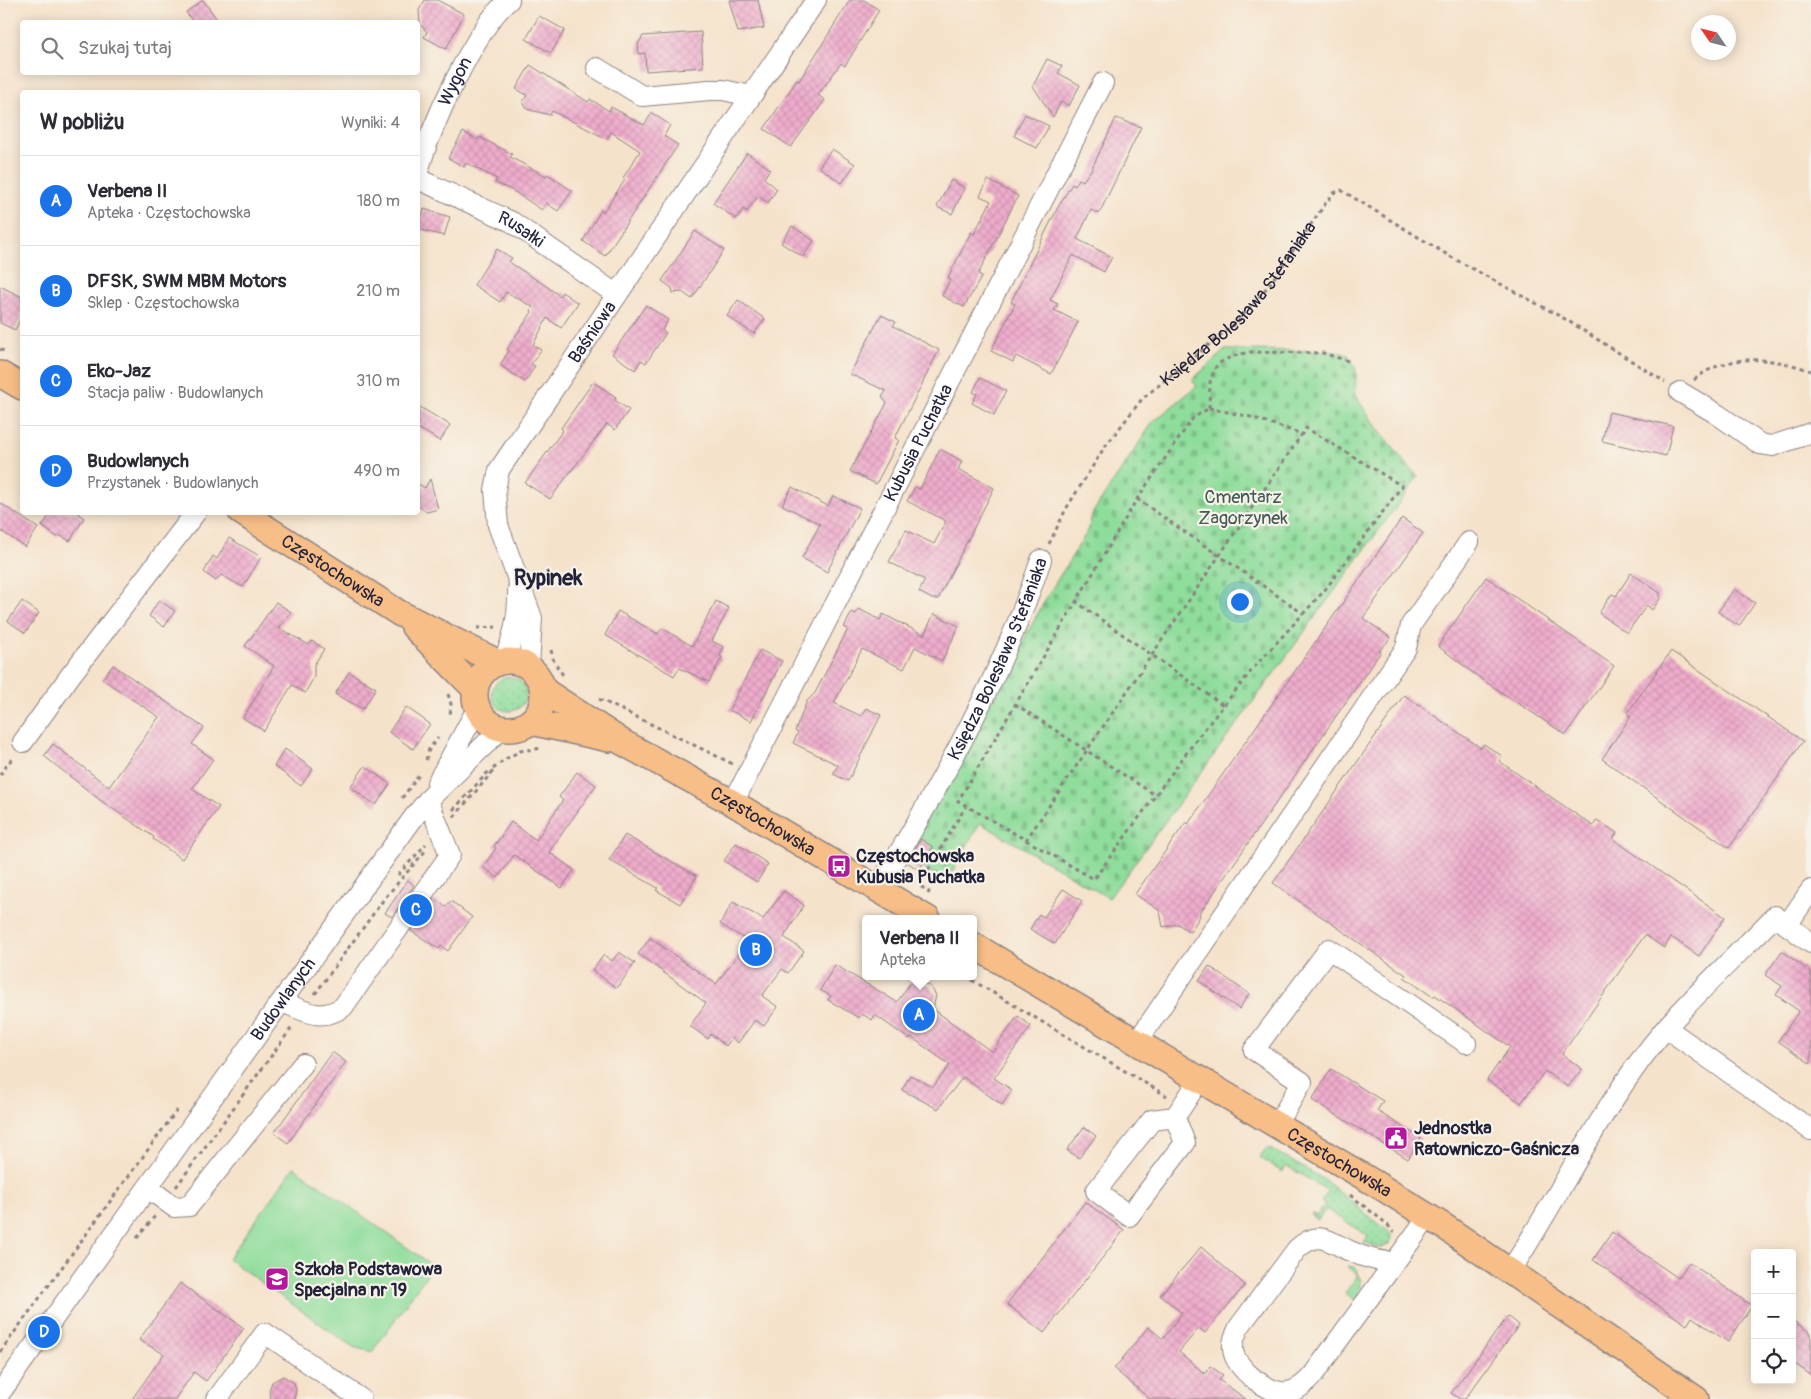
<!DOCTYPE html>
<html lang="pl">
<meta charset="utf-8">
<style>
body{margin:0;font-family:Pangolin,sans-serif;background:#f2f2f3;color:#2b2b33}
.controls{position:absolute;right:15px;bottom:15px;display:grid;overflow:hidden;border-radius:5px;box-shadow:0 2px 12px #0003}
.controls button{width:45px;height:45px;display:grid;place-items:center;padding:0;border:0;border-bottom:1px solid #e1e1e2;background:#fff;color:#2b2b33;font:25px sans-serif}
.compass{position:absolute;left:1691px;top:15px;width:45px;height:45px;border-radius:50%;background:#fff;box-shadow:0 2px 12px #0003;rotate:305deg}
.you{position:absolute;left:1239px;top:601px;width:18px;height:18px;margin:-12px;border:4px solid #fff;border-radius:50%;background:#1a73e8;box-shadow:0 0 0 8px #1a73e833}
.badge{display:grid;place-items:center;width:32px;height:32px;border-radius:50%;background:#1a73e8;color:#fff;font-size:16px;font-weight:700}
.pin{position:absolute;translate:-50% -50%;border:2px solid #fff;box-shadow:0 1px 5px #0006}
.popup{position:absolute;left:862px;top:915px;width:115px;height:65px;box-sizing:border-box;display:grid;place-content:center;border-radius:5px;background:#fff;filter:drop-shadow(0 1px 4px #0005);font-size:16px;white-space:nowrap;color:#7c7c81}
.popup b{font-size:19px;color:#2b2b33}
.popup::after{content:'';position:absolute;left:50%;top:100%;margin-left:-10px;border:10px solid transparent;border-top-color:#fff}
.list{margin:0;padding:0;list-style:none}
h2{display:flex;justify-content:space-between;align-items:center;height:65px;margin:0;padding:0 20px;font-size:21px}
h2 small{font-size:16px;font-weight:400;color:#7c7c81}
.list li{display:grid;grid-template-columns:32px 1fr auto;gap:15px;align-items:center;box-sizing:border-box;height:90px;padding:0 20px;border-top:1px solid #e1e1e2}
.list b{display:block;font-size:19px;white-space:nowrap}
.list p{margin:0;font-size:16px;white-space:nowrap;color:#7c7c81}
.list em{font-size:16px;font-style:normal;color:#7c7c81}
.icon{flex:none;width:28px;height:28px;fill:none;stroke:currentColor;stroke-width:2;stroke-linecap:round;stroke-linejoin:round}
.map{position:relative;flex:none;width:1811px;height:1399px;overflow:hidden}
.search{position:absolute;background:#fff;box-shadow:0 2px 12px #0003;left:20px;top:20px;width:400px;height:55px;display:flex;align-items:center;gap:12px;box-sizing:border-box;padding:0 18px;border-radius:5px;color:#7c7c81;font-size:19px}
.panel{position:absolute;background:#fff;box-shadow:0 2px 12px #0003;left:20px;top:90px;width:400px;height:425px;border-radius:5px}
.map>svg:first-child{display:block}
</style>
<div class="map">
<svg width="1811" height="1399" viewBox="0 0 1811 1399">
<defs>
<pattern id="green-dots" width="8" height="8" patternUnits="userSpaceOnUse" patternTransform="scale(1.25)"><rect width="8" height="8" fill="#8fdd9b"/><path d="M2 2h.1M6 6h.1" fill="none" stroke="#7bbd86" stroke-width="1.8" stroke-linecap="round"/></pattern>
<pattern id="cemetery-stones" width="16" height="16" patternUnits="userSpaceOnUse" patternTransform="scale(1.25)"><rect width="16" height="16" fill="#8fdd9b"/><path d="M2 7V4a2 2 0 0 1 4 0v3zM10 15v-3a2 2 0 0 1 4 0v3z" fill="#7bbd86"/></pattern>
<pattern id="building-cross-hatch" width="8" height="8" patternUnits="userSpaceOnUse" patternTransform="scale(1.25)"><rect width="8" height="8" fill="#efaccc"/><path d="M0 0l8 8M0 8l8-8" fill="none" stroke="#cd94b0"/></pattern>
</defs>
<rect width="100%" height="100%" fill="#f7f3e8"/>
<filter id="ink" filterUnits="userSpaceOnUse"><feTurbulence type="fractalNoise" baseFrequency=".02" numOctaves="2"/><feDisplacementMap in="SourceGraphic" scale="10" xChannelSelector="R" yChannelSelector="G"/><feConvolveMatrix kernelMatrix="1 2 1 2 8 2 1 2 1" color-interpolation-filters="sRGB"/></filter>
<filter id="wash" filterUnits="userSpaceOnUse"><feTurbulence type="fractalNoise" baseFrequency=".0096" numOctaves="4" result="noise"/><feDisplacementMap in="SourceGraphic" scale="20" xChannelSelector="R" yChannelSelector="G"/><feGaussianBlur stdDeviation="1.12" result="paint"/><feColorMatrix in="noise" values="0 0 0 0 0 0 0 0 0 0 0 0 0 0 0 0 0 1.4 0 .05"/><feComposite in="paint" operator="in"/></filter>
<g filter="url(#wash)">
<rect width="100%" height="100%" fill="#f5e2ca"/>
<g fill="url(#green-dots)" stroke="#58806b">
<circle cx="509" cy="694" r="17"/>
<polygon points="1266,1149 1271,1149 1323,1179 1389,1232 1391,1235 1390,1243 1380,1248 1364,1242 1368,1236 1326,1209 1318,1220 1311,1215 1312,1213 1316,1216 1325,1205 1321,1202 1328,1191 1287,1166 1282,1172 1259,1157"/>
<path d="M1347 1266 1355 1267C1363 1279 1362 1289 1357 1301L1345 1293 1358 1275Z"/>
</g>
<path fill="url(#cemetery-stones)" stroke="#58806b" d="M1225 350 1336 351 1348 355C1364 375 1350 385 1358 399 1375 428 1396 452 1418 477L1109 898 980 823 946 882 922 867 919 870 904 860 1048 595 1089 529 1092 514 1153 422 1197 386 1192 380Z"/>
<polygon fill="#8fdd9b" stroke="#58806b" points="294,1167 433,1266 372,1352 353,1347 228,1259"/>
<g id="blocks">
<g fill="url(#building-cross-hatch)">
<polygon points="203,0 219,22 193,22 186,12"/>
<polygon points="425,0 437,0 464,14 446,49 424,37 427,32 420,24 419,10"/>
<polygon points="729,0 758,0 764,28 738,32"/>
<polygon points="850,0 864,0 879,10 845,66 841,63 818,95 825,100 791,147 764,129 797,80 799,81"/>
<polygon points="539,16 565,30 551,53 526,39"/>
<polygon points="701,32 703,67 646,71 645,53 639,54 638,44 643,36"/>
<polygon points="1047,59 1062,66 1058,73 1080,85 1069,106 1061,102 1053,117 1033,86"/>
<polygon points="530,65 588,102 590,99 609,111 611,107 644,125 652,113 670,125 664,136 678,145 605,256 583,241 601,210 603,212 625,180 623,178 640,151 611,132 607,139 552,111 550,115 527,109 523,102 527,95 516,89"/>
<polygon points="1025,114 1049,126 1037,148 1014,136"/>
<polygon points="1116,118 1141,127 1099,214 1091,210 1077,239 1112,257 1104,272 1073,255 1050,300 1058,304 1054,310 1078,322 1051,374 1016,356 1013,362 991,351 1015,304 1011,302 1057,209 1072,184 1075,186 1079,179 1083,181 1091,170"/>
<polygon points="463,132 478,140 479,137 512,154 510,157 546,176 548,174 572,191 558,211 546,203 542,210 512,190 495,183 497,179 466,163 464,167 448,158"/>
<polygon points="832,149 855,164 842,183 819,167"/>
<polygon points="747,153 770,169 764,178 777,189 768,203 758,196 747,212 743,209 736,219 713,203"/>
<polygon points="951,180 965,188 952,214 937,207"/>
<polygon points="988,180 1018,196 978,274 982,276 964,307 942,296 950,279 948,278 971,232 974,234 991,201 980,196"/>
<polygon points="424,209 450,217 444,236 418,229"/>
<polygon points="792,226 814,241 803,257 781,243"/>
<polygon points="695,231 724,250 692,299 682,292 673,293 672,288 662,281"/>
<polygon points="497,249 512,258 509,262 546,286 560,296 562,292 578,303 561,328 547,318 533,345 541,350 531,364 535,366 525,382 500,365 509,351 507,349 532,312 531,310 533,307 506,292 500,302 474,285"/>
<polygon points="0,286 22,297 22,315 15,330 0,323"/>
<polygon points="738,300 765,319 754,334 727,316"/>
<polygon points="646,305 668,320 662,330 666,333 646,363 641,360 635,370 612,354"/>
<polygon points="881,315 896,322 893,326 939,350 895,438 899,440 876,484 850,471 887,403 882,397 886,391 850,374"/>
<polygon points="980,378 1006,391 994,415 972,403 977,394 973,392"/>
<polygon points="593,382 616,397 615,400 629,410 615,430 607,424 550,499 525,483 563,430 561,428"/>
<polygon points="418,406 450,425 440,441 418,428"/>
<polygon points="1609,412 1673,426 1666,456 1602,441"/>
<polygon points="940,449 962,461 958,469 994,488 938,599 932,599 919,592 925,580 889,562 906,530 934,544 946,521 907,501 915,487 920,489"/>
<polygon points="430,479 438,509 427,512 418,506 418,484 425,488"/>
<polygon points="792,487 828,506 833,496 860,508 827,572 802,558 820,524 782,505"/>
<polygon points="0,503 38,528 25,547 0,530"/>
<polygon points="52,512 76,512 84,518 70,541 59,535 57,537 42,526"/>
<polygon points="1402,518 1423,533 1363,618 1391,638 1379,651 1381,652 1375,660 1199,914 1200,916 1190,932 1178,924 1163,927 1160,911 1135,894 1186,822 1188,824"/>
<polygon points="229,538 261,557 243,587 221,575 216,581 204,572 213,556 217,559"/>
<polygon points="1631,573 1660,593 1660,599 1652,610 1647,605 1627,633 1599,613 1612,594 1616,596"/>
<polygon points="1486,577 1614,666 1566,735 1480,678 1438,646"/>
<polygon points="1734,589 1755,603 1739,626 1718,612"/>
<polygon points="159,600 175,611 164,627 149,616"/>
<polygon points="22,601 39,613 25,633 8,621"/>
<polygon points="716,601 729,608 712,641 724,647 720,656 722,657 709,682 679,668 674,676 605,635 618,611 658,634 662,628 692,646"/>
<polygon points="276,602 291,612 279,628 309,645 312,641 324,649 314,665 314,677 305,693 292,685 264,731 243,718 274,666 245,646"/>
<polygon points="859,609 880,620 883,614 924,635 934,614 959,626 942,661 915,647 904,669 862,649 834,703 861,716 866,708 881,715 848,781 833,774 838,765 793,743 798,733 795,731 807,701 815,693 848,629 844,627 852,612 856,614"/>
<polygon points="760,650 782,661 751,721 729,710"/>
<polygon points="1671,651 1803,741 1729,848 1602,759 1631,716 1627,714"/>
<polygon points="113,665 204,728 192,744 213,759 192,789 219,807 182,859 153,839 154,837 100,800 44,756 53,744 109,787 159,717 102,679"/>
<polygon points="349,672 376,688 363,709 335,694"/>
<polygon points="1404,695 1481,748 1484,744 1502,756 1499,761 1593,826 1597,820 1617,833 1613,839 1725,917 1699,956 1671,937 1664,948 1645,935 1562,1054 1582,1069 1568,1087 1545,1071 1521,1103 1487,1080 1510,1047 1435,995 1433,997 1404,977 1406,975 1273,883"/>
<polygon points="406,707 430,724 413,749 389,732"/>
<polygon points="285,749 313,769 301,786 274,766"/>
<polygon points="365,766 390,784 376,805 350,787"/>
<polygon points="577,772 596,785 549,852 574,870 562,888 514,855 498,878 483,867 496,848 494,846 511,822 536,840 563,800 559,797"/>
<polygon points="625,835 697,876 680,904 656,890 658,888 609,860"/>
<polygon points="921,839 933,847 919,870 907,862"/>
<polygon points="736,843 768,864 757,882 724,861"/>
<polygon points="408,880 414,885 392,917 385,913"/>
<polygon points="1063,889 1082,901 1055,944 1030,929 1039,914 1044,917"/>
<polygon points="784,891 804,905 784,937 804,951 788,973 782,969 762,996 778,1007 764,1026 755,1020 738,1043 732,1038 726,1046 711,1034 708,1039 690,1026 706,1003 638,954 650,938 716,984 748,941 720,924 733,902 763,919"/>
<polygon points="434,899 446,907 451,901 472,917 448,951 441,946 439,949 411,931"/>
<polygon points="1782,951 1811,972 1811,1064 1778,1041 1799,1011 1776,995 1782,986 1765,975"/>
<polygon points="619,952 635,963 617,988 592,970 604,955 612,961"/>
<polygon points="835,965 897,1002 913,979 930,986 936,995 933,1009 992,1052 1018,1016 1031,1026 994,1078 1012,1090 1002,1105 963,1077 938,1109 902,1090 910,1075 933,1087 950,1065 911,1037 909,1039 875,1015 872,1020 862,1014 859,1018 828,1000 831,996 820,990"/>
<polygon points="1209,966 1249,994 1239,1009 1199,981"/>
<polygon points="332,1052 346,1062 288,1143 274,1133"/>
<polygon points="1331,1069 1383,1101 1377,1111 1421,1138 1408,1159 1312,1100"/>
<polygon points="1084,1127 1096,1136 1079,1158 1067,1150"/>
<polygon points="1085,1202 1124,1230 1044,1333 1007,1304"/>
<polygon points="1612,1232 1678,1278 1689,1262 1752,1306 1728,1342 1692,1317 1687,1325 1593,1260"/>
<polygon points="1201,1247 1245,1285 1205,1333 1199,1328 1179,1352 1205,1374 1210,1366 1223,1375 1219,1380 1246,1399 1150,1399 1114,1369 1148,1327 1163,1339 1182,1313 1160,1295"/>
<polygon points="180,1283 244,1328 206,1381 194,1372 175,1399 132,1399 164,1354 139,1340"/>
<polygon points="1508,1316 1519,1325 1465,1399 1460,1399 1451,1393"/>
<polygon points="1792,1320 1811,1333 1811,1375 1792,1362"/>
<polygon points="283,1376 294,1383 296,1391 294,1399 271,1399 269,1391 272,1382"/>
</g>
</g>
</g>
<g filter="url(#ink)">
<use href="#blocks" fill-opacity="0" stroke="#8c8282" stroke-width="1"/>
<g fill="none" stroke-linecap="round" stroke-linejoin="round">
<g stroke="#8c8282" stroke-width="22">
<g id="minor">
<polyline points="597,68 642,96 709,90 723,90 751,96"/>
<path id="s2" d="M418 173C427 133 477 25 509 0"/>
<path id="s3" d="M418 179 512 222 617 295"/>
<polyline points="1680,392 1717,414 1760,444 1772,446 1811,433"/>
<path d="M504 660C514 638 519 613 518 589"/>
<path id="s4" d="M529 666 532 618 498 525 495 490 499 470 816 0"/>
<polyline points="23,742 70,676 196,512"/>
<polyline points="437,783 477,709"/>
<path id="s5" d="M733 803 1103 83"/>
<path id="s6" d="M878 888C941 784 1002 675 1041 560"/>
<polyline points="1787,925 1811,890"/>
<path d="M282 1002C305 1011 320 1022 343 1007L450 855 428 800"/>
<polyline points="1666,1028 1811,1130"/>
<polyline points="1137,1042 1406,648 1411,625 1469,542"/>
<polyline points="1175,1117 1185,1143 1129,1216 1096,1191 1152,1120 1175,1117 1200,1079"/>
<polyline points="1277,1125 1302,1082 1254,1050 1329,949 1466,1043"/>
<polyline points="148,1188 174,1207 189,1206 303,1064"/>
<path d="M1395 1262C1379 1262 1365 1258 1350 1251 1328 1241 1319 1229 1297 1249L1239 1327C1236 1334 1232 1341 1233 1349 1234 1368 1269 1395 1287 1392 1298 1391 1306 1383 1313 1375L1395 1262 1428 1217"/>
<path d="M1510 1271C1563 1192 1603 1101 1666 1028 1700 989 1739 953 1775 916L1811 943"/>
<path id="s7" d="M0 1393 414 817 428 800 501 729"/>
<polyline points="217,1399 265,1333 361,1399"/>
</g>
</g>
<g stroke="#8c8282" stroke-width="28">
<g id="major">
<polyline points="0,374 22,387"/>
<path id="s8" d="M241 512 399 613 497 662"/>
<polyline points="414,627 475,689"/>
<circle cx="509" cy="695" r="34"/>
<path id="s9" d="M543 690 622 742 733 803 928 919"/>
<polyline points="531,722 609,739"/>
<path id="s10" d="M973 945 1381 1187 1445 1227 1696 1399"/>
</g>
</g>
<g stroke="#8c8282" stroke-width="3" stroke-dasharray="4 4" stroke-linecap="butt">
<polyline points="0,349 7,353"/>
<path d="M1694 380C1727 352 1773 357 1811 371"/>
<polygon points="1209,408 1251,417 1302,434 1026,840 958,801 1137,499 1193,418"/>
<polyline points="1209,408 1210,382 1217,364 1233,356 1250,352 1323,353 1351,362"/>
<polyline points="1137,499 1304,614"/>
<path id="s1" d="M1049 544 1066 509 1104 448 1142 399 1238 321 1269 285 1325 204 1334 193 1341 190 1451 257 1565 319 1665 382"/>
<polyline points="1075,601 1223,705"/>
<polyline points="477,628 496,627"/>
<polyline points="551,650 554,662 563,675"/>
<polyline points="448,694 451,704 450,717"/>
<polyline points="599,699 733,764"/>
<polyline points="1015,704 1155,795"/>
<polyline points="426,760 429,749 438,738"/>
<polyline points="493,769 504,760 520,751 543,748"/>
<polyline points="0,775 13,757"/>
<polyline points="402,798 419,775"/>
<polyline points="453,810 491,769"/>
<polyline points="454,817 494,770"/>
<polyline points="1026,840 1094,879 1199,736 1257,664 1324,591 1402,486 1306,428 1302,434"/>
<polyline points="398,875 426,844"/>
<polyline points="928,894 929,892 919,885 966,806"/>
<polyline points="965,976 1167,1096"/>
<polyline points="315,994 384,899 427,849"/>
<polyline points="176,1187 293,1026"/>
<polyline points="1350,1195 1387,1224 1394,1233"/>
<polyline points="137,1238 155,1216"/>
<polyline points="0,1352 177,1110"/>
</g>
<use href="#minor" stroke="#fff" stroke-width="20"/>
<use href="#major" stroke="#f7be88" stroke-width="25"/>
</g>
</g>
<defs>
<g id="bus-square" transform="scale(1.25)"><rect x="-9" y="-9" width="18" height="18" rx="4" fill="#b5179e" stroke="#f7f3e8"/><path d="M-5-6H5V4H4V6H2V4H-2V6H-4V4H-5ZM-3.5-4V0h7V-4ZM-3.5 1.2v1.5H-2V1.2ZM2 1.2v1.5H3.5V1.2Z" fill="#fff"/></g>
<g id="civic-square" transform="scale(1.25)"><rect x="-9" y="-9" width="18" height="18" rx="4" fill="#b5179e" stroke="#f7f3e8"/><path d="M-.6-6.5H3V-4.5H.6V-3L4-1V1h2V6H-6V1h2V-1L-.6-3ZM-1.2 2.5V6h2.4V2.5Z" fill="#fff"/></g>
<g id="school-square" transform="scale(1.25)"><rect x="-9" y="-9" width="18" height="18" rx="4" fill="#b5179e" stroke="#f7f3e8"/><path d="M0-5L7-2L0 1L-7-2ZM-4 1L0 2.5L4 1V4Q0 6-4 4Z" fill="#fff"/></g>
</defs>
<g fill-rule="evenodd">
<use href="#bus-square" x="839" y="866"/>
<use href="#civic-square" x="1396" y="1138"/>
<use href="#school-square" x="277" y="1279"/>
</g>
<g text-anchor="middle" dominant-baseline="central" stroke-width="4.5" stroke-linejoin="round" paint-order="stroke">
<g font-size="18" fill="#22223b" stroke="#f7f3e8">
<text stroke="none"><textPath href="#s2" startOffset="99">Wygon</textPath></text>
<text stroke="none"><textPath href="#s3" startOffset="115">Rusałki</textPath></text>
<text stroke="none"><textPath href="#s1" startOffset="309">Księdza Bolesława Stefaniaka</textPath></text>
<text stroke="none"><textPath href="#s4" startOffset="369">Baśniowa</textPath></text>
<text stroke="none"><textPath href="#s5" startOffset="405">Kubusia Puchatka</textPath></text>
<text stroke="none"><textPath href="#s8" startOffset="109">Częstochowska</textPath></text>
<text stroke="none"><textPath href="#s6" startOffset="259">Księdza Bolesława Stefaniaka</textPath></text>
<text stroke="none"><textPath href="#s9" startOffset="256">Częstochowska</textPath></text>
<text stroke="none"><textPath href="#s7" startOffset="485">Budowlanych</textPath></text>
<text stroke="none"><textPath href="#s10" startOffset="426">Częstochowska</textPath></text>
</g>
<g font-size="18" fill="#435a58" stroke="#f7f3e8">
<text x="1243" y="497">Cmentarz<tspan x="1243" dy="21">Zagorzynek</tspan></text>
</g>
<g font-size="18" font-weight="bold" fill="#22223b" stroke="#f7f3e8" text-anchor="start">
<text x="856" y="856">Częstochowska<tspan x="856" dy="21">Kubusia Puchatka</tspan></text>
<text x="1414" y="1128">Jednostka<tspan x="1414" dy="21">Ratowniczo-Gaśnicza</tspan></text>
<text x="294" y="1269">Szkoła Podstawowa<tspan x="294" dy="21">Specjalna nr 19</tspan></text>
</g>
<g font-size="22" font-weight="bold" fill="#22223b" stroke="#f7f3e8">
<text x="548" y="578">Rypinek</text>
</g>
</g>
</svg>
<div class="controls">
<button>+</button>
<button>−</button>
<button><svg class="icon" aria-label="locate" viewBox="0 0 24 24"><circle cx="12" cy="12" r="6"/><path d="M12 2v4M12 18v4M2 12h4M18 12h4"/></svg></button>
</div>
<svg class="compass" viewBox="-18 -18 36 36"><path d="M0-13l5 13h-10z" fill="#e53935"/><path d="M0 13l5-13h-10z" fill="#7c7c81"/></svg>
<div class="you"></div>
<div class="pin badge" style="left:919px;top:1015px">A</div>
<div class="popup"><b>Verbena II</b>Apteka</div>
<div class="pin badge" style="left:756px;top:950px">B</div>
<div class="pin badge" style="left:416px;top:910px">C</div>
<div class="pin badge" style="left:44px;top:1332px">D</div>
<div class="search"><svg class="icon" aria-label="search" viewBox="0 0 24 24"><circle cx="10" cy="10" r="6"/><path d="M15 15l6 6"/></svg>Szukaj tutaj</div>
<section class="panel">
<h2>W pobliżu<small>Wyniki: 4</small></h2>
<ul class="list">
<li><span class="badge">A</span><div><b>Verbena II</b><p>Apteka · Częstochowska</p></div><em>180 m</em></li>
<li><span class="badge">B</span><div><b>DFSK, SWM MBM Motors</b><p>Sklep · Częstochowska</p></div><em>210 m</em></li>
<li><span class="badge">C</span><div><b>Eko-Jaz</b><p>Stacja paliw · Budowlanych</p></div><em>310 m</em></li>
<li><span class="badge">D</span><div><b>Budowlanych</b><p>Przystanek · Budowlanych</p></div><em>490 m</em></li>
</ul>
</section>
</div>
